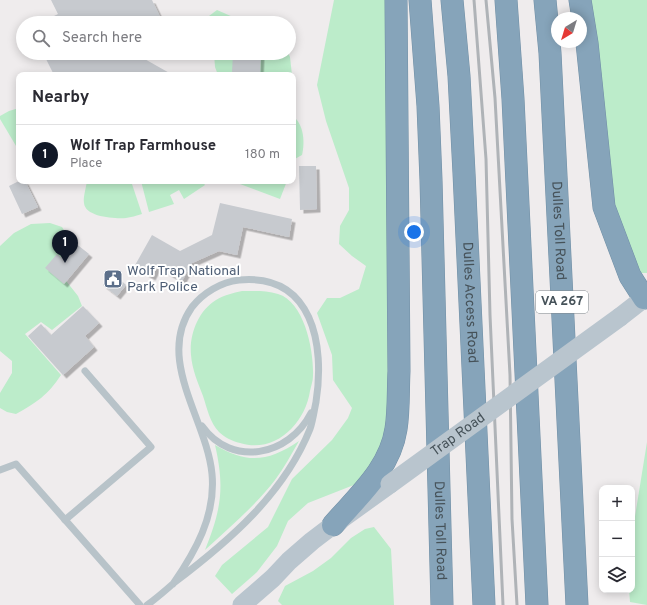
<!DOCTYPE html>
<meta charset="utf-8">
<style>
body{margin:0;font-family:Overpass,sans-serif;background:#f2f2f3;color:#2b2b33}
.controls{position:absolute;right:12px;bottom:12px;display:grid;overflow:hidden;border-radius:8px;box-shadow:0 2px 10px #0003}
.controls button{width:36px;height:36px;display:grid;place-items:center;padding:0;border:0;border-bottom:1px solid #e1e1e2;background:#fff;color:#2b2b33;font:20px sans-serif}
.compass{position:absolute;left:551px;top:12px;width:36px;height:36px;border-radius:50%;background:#fff;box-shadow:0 2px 10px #0003;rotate:218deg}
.you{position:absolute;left:414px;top:232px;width:14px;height:14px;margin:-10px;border:3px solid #fff;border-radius:50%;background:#1a73e8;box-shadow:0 0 0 6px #1a73e833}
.badge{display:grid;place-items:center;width:26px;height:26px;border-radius:50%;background:#111827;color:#fff;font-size:13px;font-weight:700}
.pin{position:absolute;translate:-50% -33px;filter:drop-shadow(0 1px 2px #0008)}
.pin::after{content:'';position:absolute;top:21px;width:14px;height:12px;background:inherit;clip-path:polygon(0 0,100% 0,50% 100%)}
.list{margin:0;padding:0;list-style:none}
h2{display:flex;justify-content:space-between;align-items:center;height:52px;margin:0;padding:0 16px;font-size:17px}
h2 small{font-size:13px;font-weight:400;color:#7c7c81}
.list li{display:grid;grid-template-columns:26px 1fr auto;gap:12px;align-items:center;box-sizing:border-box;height:60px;padding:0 16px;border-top:1px solid #e1e1e2}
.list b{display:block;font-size:15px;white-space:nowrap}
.list p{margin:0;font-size:13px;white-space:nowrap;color:#7c7c81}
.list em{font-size:13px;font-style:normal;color:#7c7c81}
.icon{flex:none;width:22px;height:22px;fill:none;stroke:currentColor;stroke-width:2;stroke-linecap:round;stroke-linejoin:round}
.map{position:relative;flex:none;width:647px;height:605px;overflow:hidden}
.search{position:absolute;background:#fff;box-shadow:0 2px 10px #0003;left:16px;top:16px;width:280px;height:44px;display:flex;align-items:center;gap:10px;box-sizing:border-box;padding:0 14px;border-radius:22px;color:#7c7c81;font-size:15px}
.panel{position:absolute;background:#fff;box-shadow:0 2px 10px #0003;left:16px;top:72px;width:280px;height:112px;border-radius:8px}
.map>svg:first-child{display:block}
</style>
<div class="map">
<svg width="647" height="605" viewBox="0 0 647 605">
<defs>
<filter id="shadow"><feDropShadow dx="3.5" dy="3.5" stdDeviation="0" flood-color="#0004"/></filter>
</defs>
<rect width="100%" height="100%" fill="#efeced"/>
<g fill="#bcecca">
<polygon points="334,0 387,0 388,433 364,481 308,503 288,521 277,546 257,572 232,594 215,576 222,565 268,527 292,479 332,440 348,418 352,408 333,380 332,355 317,313 327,298 340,298 359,289 366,266 352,256 339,244 340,226 349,210 349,188 326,121 317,85"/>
<polygon points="588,0 647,0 647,273 638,273 612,196"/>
<polygon points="217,10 233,17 244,23 210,23 209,16"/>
<polygon points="214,53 288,53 290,57 292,75 218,75 215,67"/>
<polygon points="19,108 19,151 0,119 0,116 9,111"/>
<path d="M293 116C304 125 305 142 302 155L293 160Z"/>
<path d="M87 181H131L142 214C136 216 131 217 126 218 115 219 85 217 84 203 83 197 86 188 87 181Z"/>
<polygon points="141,181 202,181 205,185 184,199 179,190 170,195 174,204 149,212"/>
<polygon points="240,181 287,181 280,199 240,184"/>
<path d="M50 223 62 227 67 235 59 268 63 277 78 296 82 306 52 330 41 322 25 334 61 375C48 395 36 403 16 414L7 412 0 408V393L12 373V361L0 351V246L14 233 31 224Z"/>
<path d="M242 291C254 291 266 290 278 294 305 302 314 352 313 376 313 381 311 386 310 391 305 424 275 454 240 443 232 441 224 437 219 432 210 423 207 408 203 396 198 383 192 369 191 355 189 335 198 311 216 300 224 295 233 293 242 291Z"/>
<path d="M299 441C291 455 284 468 275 480 255 506 229 528 205 550 221 510 225 488 215 445 247 464 268 462 299 441Z"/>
<polygon points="647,442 647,605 630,602 629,590 632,590 632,535"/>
<polygon points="374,527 391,549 394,605 282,605 278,601 285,586 313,571 331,558 351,538 365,529"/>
</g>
<g fill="#c7cacf" filter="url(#shadow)">
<polygon points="51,0 152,0 163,23 40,23 58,14"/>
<polygon points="43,53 134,53 173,75 54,75"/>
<polygon points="233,53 261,53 260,75 232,73"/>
<polygon points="299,166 316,166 317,209 300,210"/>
<polygon points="19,181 25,181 38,207 22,214 9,186"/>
<polygon points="220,203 292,219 289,237 243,227 237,255 219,251 192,263 182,281 157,267 152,277 134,267 152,235 180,251 212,235"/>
<polygon points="75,243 89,254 64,284 45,268 57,254 63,259"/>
<polygon points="112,273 126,285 117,296 103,285"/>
<polygon points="83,306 99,323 85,336 94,347 63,375 28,336 41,324 51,335"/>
</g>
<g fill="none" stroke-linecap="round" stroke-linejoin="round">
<g stroke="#718fa5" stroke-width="23">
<g id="highway">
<path id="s1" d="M420 0 428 106 431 180 442 605"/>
<path id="s2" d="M452 0 459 76 464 173 484 605"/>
<polyline points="506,0 513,99 537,605"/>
<path id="s3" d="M545 0 550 53 577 605"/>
<polyline points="580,0 587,43 604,207 630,276 644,298"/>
<path d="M333 525C358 496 390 469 396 429 399 411 398 390 399 371L396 0"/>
</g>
</g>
<g stroke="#b8c3c9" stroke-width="7">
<path d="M202 426C232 468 289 456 311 413"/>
<polyline points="0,470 16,464 140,605"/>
<polyline points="65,520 151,447 85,371"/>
<path d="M147 605C157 598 166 590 175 582 229 541 284 494 310 429 313 420 314 411 316 402 325 345 313 273 239 280 221 282 203 293 192 307 155 359 207 420 212 474 216 516 195 552 173 584"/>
</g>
<g stroke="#b9c5ce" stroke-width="19">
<polyline points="620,317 647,296"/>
<polyline points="242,605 273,578 289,561 312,541 333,525 390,484"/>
</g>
<use href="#highway" stroke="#86a4ba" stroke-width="22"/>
<g stroke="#afb3b7" stroke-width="3">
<polyline points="474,0 486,159 490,315 503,605"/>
<polyline points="486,0 495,98 510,375 512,519 517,605"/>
</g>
<path stroke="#b9c5ce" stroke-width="19" id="s4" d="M390 484 620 317"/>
</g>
<defs>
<g id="civic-square" transform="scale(1)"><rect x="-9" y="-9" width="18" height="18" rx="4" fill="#5c6f8a" stroke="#fff"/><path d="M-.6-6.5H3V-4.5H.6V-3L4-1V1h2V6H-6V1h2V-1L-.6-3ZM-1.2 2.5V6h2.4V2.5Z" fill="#fff"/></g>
</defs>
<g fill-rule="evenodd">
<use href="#civic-square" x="113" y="279"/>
</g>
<g text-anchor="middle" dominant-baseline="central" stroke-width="4" stroke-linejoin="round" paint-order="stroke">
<rect fill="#fff" stroke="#7e868b" stroke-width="1" x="536" y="291" width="52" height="22" rx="3"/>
<g font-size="13" font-weight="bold" fill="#465259">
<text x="562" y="302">VA 267</text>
</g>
<g font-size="14" fill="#465259" stroke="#fff">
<text stroke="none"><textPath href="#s3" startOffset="231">Dulles Toll Road</textPath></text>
<text stroke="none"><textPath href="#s2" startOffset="303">Dulles Access Road</textPath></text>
<text stroke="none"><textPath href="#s4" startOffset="84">Trap Road</textPath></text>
<text stroke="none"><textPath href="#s1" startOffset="531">Dulles Toll Road</textPath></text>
</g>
<g font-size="14" fill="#4e5e75" stroke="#fff" text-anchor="start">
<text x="127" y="271">Wolf Trap National<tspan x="127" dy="16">Park Police</tspan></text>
</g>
</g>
</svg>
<div class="controls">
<button>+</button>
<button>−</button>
<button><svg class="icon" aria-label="layers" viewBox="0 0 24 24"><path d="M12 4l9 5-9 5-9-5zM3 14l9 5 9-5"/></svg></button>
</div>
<svg class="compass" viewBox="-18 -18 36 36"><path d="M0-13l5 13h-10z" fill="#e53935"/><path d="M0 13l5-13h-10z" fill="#7c7c81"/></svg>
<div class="you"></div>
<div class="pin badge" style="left:65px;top:263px">1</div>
<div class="search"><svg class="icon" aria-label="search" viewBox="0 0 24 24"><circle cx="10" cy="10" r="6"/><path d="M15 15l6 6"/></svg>Search here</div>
<section class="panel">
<h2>Nearby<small></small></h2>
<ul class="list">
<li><span class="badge">1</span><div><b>Wolf Trap Farmhouse</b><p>Place</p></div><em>180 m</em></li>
</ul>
</section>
</div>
